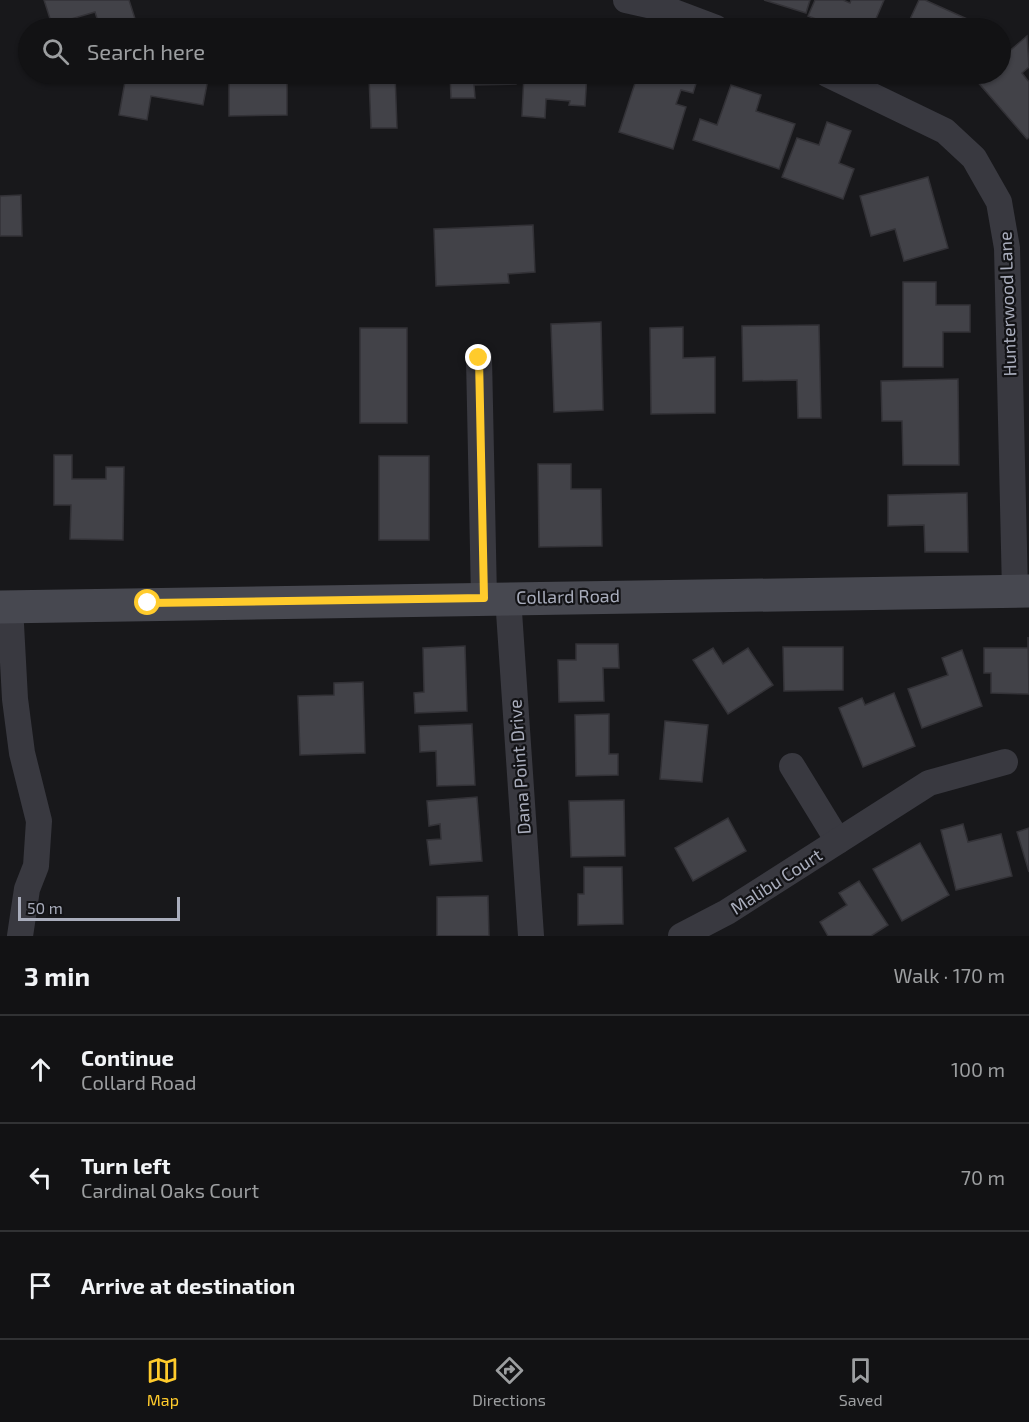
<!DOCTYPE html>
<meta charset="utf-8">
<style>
body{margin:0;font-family:"Exo 2",sans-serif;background:#1f2022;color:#f1f3f6}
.scale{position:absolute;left:18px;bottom:15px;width:162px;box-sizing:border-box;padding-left:6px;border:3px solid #a9adbc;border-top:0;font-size:16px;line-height:21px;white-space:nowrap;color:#a9adbc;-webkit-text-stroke:4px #131316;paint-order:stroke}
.stop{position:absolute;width:18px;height:18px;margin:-14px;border:4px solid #ffcb2c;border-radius:50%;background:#fff}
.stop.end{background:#ffcb2c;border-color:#fff;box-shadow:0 2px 6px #0008}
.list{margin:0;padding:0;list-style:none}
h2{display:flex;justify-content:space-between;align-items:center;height:78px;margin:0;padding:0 24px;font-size:26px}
h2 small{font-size:20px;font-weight:400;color:#9c9ea0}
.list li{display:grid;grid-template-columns:39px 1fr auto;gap:18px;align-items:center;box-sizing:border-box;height:108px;padding:0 24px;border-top:2px solid #313234}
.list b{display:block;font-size:22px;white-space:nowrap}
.list p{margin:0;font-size:20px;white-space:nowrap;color:#9c9ea0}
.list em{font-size:20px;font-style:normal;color:#9c9ea0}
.icon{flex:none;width:33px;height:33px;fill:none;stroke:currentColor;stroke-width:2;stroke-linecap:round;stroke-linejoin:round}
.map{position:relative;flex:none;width:1029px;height:936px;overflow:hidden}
.search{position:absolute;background:#121214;box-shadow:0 2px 4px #0004;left:18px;right:18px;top:18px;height:66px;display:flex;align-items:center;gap:15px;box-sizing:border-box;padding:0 21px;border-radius:33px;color:#9c9ea0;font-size:22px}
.sheet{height:402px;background:#121214}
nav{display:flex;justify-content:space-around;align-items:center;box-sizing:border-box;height:84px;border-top:2px solid #313234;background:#121214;font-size:16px;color:#9c9ea0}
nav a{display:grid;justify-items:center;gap:3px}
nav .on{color:#ffcb2c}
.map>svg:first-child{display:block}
</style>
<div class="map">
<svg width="1029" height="936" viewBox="0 0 1029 936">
<rect width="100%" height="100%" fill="#18181b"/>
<g fill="#424248" stroke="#333237" stroke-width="1.5">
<polygon points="44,0 129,0 137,25 127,28 100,28 95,12 71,19 73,27 53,28"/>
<polygon points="764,0 810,0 806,13"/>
<polygon points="815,0 843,0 850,3 851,0 884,0 872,28 839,28 808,16"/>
<polygon points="919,0 925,0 985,27 906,28"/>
<polygon points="1027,36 1029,67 1022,73 1029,82 1029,137 1027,139 976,80 984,74 1000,74 1000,59"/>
<polygon points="140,74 209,74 203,105 151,96 147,120 119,115 126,76 139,78"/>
<polygon points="241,74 287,74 287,115 229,116 229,77 241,77"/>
<polygon points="327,74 395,74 397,128 371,128 369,77 327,79"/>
<polygon points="450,74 516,74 516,84 474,85 475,98 451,98"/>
<polygon points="524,74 587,74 585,106 569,105 570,101 546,99 545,118 522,116"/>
<polygon points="638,74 699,74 693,93 681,90 676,104 686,107 673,149 619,132"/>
<polygon points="731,85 761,95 756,111 795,124 779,169 693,140 700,119 717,125"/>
<polygon points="827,122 851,131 839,163 854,169 843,199 782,177 797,138 819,145"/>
<polygon points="928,177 948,248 904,261 895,229 871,236 860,196"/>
<polygon points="21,195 22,236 0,236 0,196"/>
<polygon points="533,225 535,272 508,274 509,283 436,286 434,229"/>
<polygon points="903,282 936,282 936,305 970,305 970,332 943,332 943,367 903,367"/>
<polygon points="601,322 603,410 554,412 551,324"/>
<polygon points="819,325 821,418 798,418 797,380 743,381 742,326"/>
<polygon points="683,327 683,358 715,357 715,413 651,414 650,328"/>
<rect x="360" y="328" width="47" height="95"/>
<polygon points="958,379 959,465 903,465 902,421 882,421 881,381"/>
<polygon points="54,455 72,455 72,479 106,479 106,467 124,467 123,540 70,539 71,505 54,505"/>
<rect x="379" y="456" width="50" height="84"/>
<polygon points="538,464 571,464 571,489 601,489 602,546 539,547"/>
<polygon points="967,493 968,552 925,552 924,525 888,526 888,495"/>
<polygon points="1028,637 1029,694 991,693 991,673 984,673 984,648 1028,648"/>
<polygon points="576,644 618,644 619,668 603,668 604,701 559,702 558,660 576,660"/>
<polygon points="465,646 467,711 415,713 414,693 424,692 423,648"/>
<polygon points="783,647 843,647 843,690 784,691"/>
<polygon points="713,648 723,664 748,648 773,685 728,714 693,660"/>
<polygon points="962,650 982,706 922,728 908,689 948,675 942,658"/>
<polygon points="363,682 365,753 300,755 298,696 334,695 334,683"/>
<polygon points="894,693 915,746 863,767 839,708 862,698 865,705"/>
<polygon points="609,714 609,754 618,754 618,775 576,776 575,715"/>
<polygon points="665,721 708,725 702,782 660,779"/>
<polygon points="472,724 475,785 437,786 436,751 420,752 419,726"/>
<polygon points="477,797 482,861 430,865 427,840 441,839 440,824 429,826 427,801"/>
<polygon points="624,800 625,856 571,857 569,801"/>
<polygon points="728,818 746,851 693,881 675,848"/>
<polygon points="963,824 968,842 1001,834 1012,876 956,890 941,830"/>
<polygon points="1029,828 1029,872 1017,832"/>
<polygon points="920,843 949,895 902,921 873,869"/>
<polygon points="584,867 622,867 623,924 578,925 578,894 584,894"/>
<polygon points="859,881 888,925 871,936 828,936 820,922 847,905 839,893"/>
<polygon points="488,896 489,936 437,936 437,897"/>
</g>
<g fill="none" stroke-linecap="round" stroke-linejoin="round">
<g stroke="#393940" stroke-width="26">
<polyline points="626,0 666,9 716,28"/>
<polyline points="827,74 945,131 974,158 999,202 1007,248 1015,591"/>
<polyline points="479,358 484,598"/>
<polyline points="508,597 531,936"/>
<polyline points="10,606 15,699 22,753 39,821 36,866 27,889 20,936"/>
<polyline points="792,766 838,841"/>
<polyline points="681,936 727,912 929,783 1005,762"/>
</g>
<polyline stroke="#474850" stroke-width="33" points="0,607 1029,591"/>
</g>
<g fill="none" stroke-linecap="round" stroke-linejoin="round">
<polyline stroke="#ffcb2c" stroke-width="8" points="148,603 484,598 479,358"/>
</g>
<g text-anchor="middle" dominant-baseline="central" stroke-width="4.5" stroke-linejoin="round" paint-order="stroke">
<g font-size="18" fill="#a9adbc" stroke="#131316">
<text transform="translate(1007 304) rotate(-92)">Hunterwood Lane</text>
<text transform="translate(568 596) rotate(-1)">Collard Road</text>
<text transform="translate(519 767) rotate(-94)">Dana Point Drive</text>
<text transform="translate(776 881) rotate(-33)">Malibu Court</text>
</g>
</g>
</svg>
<div class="scale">50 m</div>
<div class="stop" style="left:148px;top:603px"></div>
<div class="stop end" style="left:479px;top:358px"></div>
<div class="search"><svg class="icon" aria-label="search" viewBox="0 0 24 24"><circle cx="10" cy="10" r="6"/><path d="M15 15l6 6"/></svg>Search here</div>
</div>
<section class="sheet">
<h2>3 min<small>Walk · 170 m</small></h2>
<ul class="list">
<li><svg class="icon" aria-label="ahead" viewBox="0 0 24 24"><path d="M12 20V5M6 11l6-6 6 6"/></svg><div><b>Continue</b><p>Collard Road</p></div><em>100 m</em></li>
<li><svg class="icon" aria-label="left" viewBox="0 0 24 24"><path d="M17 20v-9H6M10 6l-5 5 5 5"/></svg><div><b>Turn left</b><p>Cardinal Oaks Court</p></div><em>70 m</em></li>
<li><svg class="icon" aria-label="arrive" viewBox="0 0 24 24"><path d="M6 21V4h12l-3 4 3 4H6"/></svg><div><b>Arrive at destination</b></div></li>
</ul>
</section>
<nav>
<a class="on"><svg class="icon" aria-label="map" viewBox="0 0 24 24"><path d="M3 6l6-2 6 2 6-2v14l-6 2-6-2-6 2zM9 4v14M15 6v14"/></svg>Map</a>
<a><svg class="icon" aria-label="directions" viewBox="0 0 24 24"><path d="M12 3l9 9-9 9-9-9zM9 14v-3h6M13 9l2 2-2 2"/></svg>Directions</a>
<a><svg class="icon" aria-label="saved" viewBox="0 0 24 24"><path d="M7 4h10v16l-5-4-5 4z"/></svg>Saved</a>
</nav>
